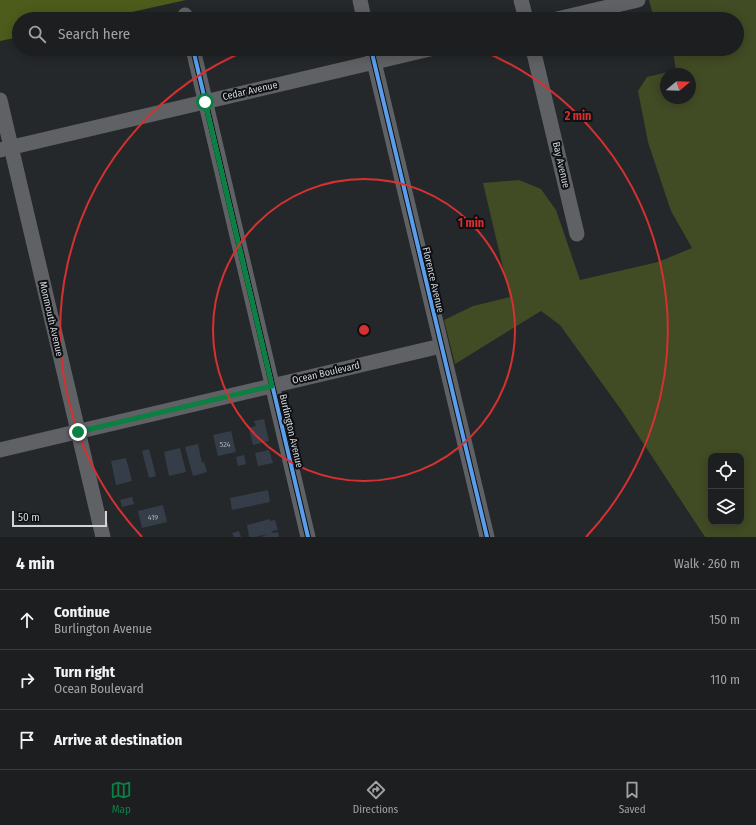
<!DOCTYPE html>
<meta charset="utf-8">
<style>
body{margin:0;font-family:"Fira Sans Condensed",sans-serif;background:#292b2d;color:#f1f3f6}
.controls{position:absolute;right:12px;bottom:12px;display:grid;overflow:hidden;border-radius:8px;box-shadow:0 2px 10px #0003}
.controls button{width:36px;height:36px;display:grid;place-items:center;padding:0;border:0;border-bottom:1px solid #3a3c3e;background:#1c1e20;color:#f1f3f6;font:20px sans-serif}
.compass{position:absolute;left:660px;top:68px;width:36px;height:36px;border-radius:50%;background:#1c1e20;box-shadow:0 2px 10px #0003;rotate:71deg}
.scale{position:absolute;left:12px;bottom:10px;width:95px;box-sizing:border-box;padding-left:4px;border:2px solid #d1d5d9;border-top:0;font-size:11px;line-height:14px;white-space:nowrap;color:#d1d5d9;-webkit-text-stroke:3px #0d0f13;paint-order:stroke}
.stop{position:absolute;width:12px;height:12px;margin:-9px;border:3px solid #0b8043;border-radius:50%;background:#fff}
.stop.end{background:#0b8043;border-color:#fff;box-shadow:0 1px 4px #0008}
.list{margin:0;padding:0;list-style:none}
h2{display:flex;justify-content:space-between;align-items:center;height:52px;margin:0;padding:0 16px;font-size:17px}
h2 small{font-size:13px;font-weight:400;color:#a0a2a5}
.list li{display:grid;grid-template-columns:26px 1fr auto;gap:12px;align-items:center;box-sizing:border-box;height:60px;padding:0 16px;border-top:1px solid #3a3c3e}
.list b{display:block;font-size:15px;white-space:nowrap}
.list p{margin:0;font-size:13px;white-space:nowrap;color:#a0a2a5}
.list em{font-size:13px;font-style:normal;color:#a0a2a5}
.icon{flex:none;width:22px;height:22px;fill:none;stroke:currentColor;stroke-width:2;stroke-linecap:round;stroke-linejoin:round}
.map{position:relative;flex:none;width:756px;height:537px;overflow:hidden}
.search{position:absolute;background:#1c1e20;box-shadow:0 2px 10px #0003;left:12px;right:12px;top:12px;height:44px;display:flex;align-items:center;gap:10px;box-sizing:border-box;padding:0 14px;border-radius:22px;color:#a0a2a5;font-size:15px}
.sheet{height:232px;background:#1c1e20}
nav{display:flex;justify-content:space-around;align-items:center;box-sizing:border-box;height:56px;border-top:1px solid #3a3c3e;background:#1c1e20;font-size:11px;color:#a0a2a5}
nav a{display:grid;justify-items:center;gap:2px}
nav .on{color:#0b8043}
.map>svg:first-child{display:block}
</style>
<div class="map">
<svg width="756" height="537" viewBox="0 0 756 537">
<rect width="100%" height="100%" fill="#25282b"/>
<path fill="#414b24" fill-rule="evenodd" d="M649 0H756V537H705L622 411 560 325 541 311 455 364 444 320 473 306 510 297 483 183 519 180 541 189 556 210 580 280 658 262 692 248 671 211 648 142 638 91 647 77 676 70 673 52 671 49H737V19H654ZM666 74H690V98H666ZM711 456H741V522H711Z"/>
<polygon fill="#4d5b1b" points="0,0 186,0 100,19 19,19 19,37 0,41"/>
<g fill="#353d49">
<polygon points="264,419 269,441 253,445 249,428 256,426 254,421"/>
<polygon points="231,431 236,452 218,456 213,435"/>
<polygon points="198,444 202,463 204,462 207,472 193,476 185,447"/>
<polygon points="180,448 186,472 169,476 164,452"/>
<polygon points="149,449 156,476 149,478 142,451"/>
<polygon points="269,450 273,463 258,466 255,453"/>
<polygon points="244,455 246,464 238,466 236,457"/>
<polygon points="126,458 132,481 116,485 111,461"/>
<polygon points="268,490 270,502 232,510 230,498"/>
<polygon points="132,497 134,504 122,507 120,500"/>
<polygon points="163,505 167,522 142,528 138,511"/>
<polygon points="270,519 270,521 275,520 278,530 272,531 273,533 278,532 279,537 261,537 268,534 255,537 249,537 247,525"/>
<polygon points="239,531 241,537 234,537 232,533"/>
</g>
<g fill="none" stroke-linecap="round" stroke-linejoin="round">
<g stroke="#5f6164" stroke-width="15">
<polyline points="360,0 364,19"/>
<polyline points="521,0 526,19"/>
<polyline points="185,15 186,19"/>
<polyline points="557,19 638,0"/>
<polyline points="193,49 308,537"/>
<polyline points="371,49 487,537"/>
<polyline points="533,49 577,234"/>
<polyline points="0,100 103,537"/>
<polyline points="0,150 430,49"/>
<polyline points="0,450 441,346"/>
</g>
<g stroke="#0d0f13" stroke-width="6">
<g id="cycleway">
<polyline points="193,49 308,537"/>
<polyline points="371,49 487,537"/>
</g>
</g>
<use href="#cycleway" stroke="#5a9eea" stroke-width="4"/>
</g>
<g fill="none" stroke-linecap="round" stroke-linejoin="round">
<polyline stroke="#0b8043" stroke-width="5" points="78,432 272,386 205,102"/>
</g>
<g fill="none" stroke="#d63131" stroke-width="2">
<circle cx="364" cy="330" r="151"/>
<path d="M142 537A303 303 0 0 1 250 49M478 49A303 303 0 0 1 586 537"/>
</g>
<g text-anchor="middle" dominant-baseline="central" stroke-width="4" stroke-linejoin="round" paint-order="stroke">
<g font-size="8" fill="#aaafb5">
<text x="225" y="444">524</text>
<text x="153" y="517">419</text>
</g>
<g font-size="10" fill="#d1d5d9" stroke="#0d0f13">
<text transform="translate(250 91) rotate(-13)">Cedar Avenue</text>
<text transform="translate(561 165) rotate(77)">Bay Avenue</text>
<text transform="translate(433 280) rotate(77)">Florence Avenue</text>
<text transform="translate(51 319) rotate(77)">Monmouth Avenue</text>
<text transform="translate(326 373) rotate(-13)">Ocean Boulevard</text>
<text transform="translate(291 431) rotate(77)">Burlington Avenue</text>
</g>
</g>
<circle cx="364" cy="330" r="6" fill="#d63131" stroke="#0d0f13" stroke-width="2"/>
<g font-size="12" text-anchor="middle" font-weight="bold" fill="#d63131" stroke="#0d0f13" stroke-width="4" stroke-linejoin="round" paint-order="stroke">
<text x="578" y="120">2 min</text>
<text x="471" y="227">1 min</text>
</g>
</svg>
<div class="controls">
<button><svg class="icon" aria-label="locate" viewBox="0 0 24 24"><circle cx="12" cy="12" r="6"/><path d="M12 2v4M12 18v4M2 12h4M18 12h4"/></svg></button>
<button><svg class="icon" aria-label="layers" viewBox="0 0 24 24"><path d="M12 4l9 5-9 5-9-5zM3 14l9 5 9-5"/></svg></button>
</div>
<svg class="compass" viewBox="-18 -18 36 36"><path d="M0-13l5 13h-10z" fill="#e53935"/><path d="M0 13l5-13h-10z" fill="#a0a2a5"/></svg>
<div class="scale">50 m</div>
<div class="stop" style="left:205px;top:102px"></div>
<div class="stop end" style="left:78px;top:432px"></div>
<div class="search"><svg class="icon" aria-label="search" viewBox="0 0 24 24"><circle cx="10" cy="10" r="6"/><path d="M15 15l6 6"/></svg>Search here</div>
</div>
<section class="sheet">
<h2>4 min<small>Walk · 260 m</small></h2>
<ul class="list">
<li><svg class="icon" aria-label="ahead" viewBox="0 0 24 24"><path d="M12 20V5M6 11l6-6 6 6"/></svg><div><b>Continue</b><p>Burlington Avenue</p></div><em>150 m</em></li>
<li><svg class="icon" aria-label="right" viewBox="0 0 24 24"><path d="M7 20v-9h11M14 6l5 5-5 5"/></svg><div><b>Turn right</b><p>Ocean Boulevard</p></div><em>110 m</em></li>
<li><svg class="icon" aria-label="arrive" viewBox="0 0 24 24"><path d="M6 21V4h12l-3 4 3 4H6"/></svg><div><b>Arrive at destination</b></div></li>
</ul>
</section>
<nav>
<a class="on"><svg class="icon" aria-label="map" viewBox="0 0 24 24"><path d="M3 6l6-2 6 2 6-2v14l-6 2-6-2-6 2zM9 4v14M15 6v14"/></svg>Map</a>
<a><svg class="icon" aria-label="directions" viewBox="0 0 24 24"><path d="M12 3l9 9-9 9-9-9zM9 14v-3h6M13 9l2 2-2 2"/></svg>Directions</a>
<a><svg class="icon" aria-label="saved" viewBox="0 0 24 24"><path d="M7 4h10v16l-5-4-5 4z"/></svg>Saved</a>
</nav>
